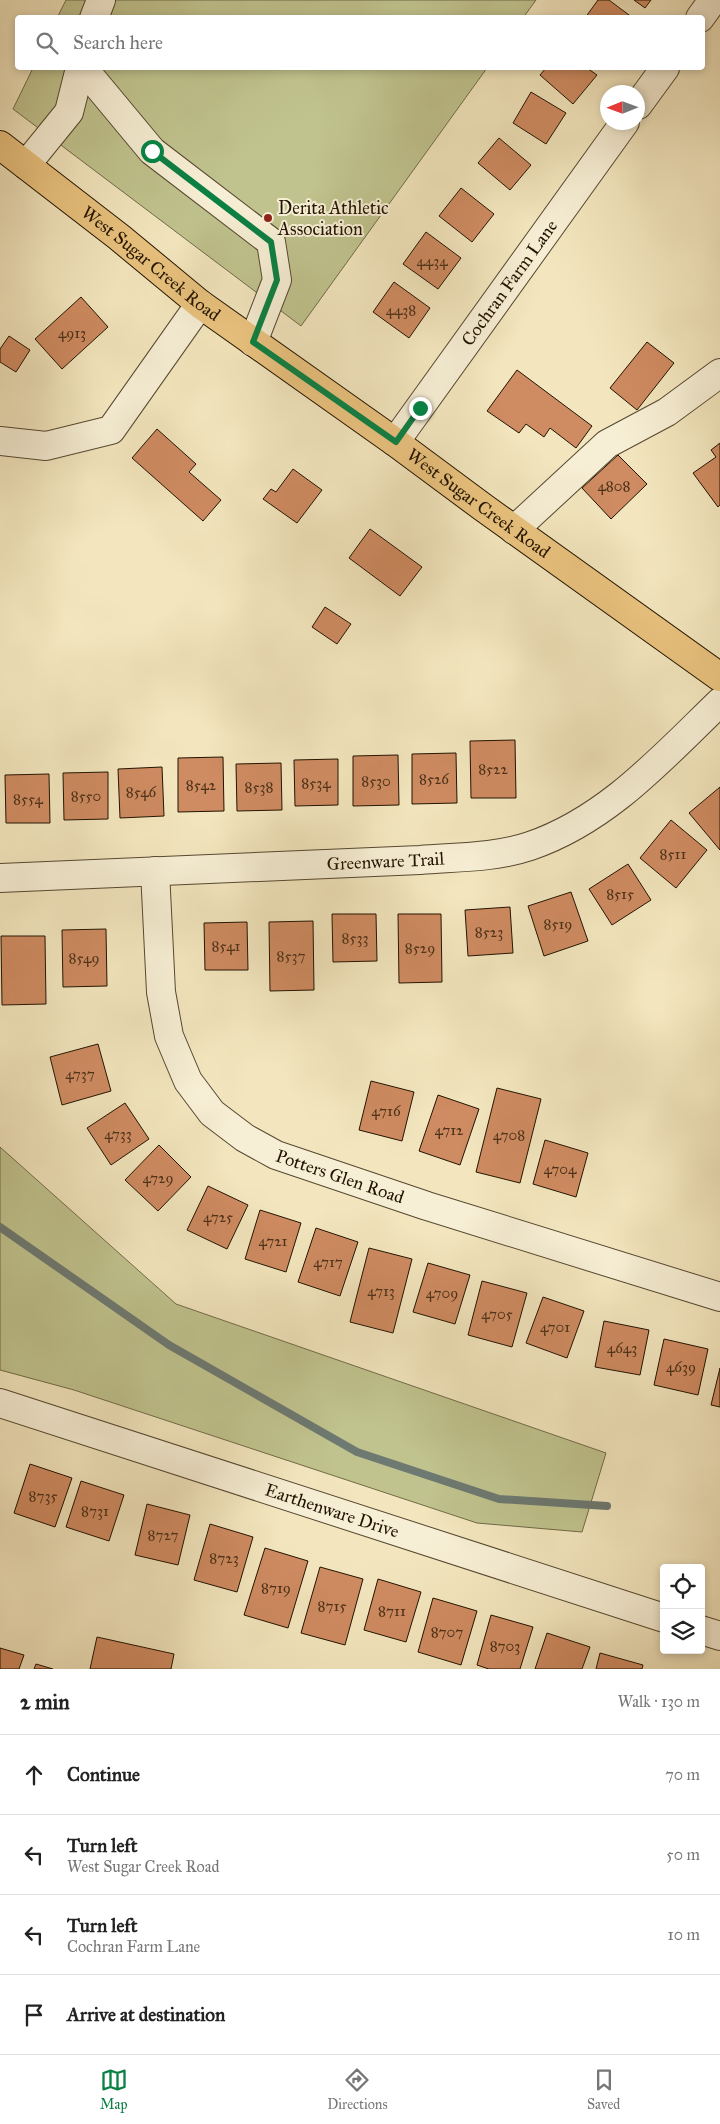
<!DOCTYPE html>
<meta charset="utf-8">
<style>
body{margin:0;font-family:"IM FELL Great Primer",serif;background:#f2f2f2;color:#222}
.controls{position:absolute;right:15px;bottom:15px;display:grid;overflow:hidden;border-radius:5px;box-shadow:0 2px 8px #0003}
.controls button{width:45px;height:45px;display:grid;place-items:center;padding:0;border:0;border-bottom:1px solid #e0e0e0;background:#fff;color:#222;font:25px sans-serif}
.compass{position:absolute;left:600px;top:85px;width:45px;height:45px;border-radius:50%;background:#fff;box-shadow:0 2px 8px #0003;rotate:269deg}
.stop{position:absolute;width:15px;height:15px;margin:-11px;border:4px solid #0b8043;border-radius:50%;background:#fff}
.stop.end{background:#0b8043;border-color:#fff;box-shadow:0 1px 5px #0008}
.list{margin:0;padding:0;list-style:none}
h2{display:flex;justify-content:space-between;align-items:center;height:65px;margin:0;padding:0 20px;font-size:21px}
h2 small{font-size:16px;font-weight:400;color:#767676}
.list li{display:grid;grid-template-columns:32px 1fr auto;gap:15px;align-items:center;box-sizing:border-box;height:80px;padding:0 20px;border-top:1px solid #e0e0e0}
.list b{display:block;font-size:19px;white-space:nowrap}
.list p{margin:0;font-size:16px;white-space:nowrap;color:#767676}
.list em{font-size:16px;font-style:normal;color:#767676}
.icon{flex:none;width:28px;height:28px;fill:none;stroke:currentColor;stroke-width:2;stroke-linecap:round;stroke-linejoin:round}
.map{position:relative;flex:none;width:720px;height:1669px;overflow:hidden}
.search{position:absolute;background:#fff;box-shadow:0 2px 8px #0003;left:15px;right:15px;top:15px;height:55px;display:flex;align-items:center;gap:12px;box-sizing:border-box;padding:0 18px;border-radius:5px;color:#767676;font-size:19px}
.sheet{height:385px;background:#fff}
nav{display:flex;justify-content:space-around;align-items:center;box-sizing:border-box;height:70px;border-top:1px solid #e0e0e0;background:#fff;font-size:14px;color:#767676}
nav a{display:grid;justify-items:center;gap:2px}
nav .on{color:#0b8043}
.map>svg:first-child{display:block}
</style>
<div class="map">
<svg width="720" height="1669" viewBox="0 0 720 1669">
<rect width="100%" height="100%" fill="#f3e6be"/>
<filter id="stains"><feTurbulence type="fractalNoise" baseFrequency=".004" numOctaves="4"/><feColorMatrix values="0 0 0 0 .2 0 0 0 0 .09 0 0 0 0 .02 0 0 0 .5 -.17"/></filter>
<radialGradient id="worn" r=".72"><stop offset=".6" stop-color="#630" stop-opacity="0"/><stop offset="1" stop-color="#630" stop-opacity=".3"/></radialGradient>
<g fill="#c0c38e" stroke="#706b48">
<polygon points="66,0 536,0 523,18 57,18"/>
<polygon points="33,68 487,68 301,326 13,109"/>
<polygon points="0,1147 176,1304 606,1453 582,1532 477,1523 74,1390 0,1370"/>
</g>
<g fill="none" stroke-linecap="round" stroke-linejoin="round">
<polyline stroke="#6d7971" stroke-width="8" points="0,1227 169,1345 357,1452 499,1499 607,1506"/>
</g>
<g fill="#cf8b61" stroke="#211301">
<polygon points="598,0 609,0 633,18 585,18"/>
<polygon points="634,0 651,0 645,8"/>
<polygon points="546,68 587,68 597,75 573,104 540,75"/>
<polygon points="531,92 566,113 546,144 513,123"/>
<polygon points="499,138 531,165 510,190 478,163"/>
<polygon points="461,188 494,214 472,242 439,216"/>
<polygon points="426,232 461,258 438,289 403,264"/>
<polygon points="394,282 430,308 409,338 373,312"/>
<polygon points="81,297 108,327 62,369 35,339"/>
<polygon points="9,336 30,350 16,372 0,362 0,349"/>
<polygon points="647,342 674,363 637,410 610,388"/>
<polygon points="517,370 592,426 576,448 550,428 544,437 526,424 519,433 487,411"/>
<polygon points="157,429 196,464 189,472 221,500 203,521 132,458"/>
<polygon points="720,443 720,505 718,507 693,473 716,457 711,450"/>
<polygon points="618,455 647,484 611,519 582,488"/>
<polygon points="293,469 322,490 297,523 263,499 271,489 276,492"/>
<polygon points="370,529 422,567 400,596 349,558"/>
<polygon points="325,607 351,624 337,644 312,627"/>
<polygon points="515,740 516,798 471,798 470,741"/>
<polygon points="456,753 457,803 412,804 412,754"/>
<polygon points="398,755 399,805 353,806 353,756"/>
<polygon points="223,757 224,811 178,812 178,758"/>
<polygon points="338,759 338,805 295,806 294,760"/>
<polygon points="281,763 282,810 237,811 236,764"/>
<polygon points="162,767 164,816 120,818 118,769"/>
<polygon points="108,772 108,819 64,820 63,773"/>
<polygon points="49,774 50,823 6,823 5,775"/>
<polygon points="720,787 720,850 689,813"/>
<polygon points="671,820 707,850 676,888 640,858"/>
<polygon points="628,864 651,900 612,925 589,889"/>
<polygon points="571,892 588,941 544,956 528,906"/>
<polygon points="510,907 513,953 468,956 465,910"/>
<polygon points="332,914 376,914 377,961 333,962"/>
<polygon points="398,914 441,914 442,982 399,983"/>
<polygon points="313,921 314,990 270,991 269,922"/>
<polygon points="247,922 248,970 205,970 204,923"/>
<polygon points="106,929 107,986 63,987 62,930"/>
<polygon points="1,936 45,936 46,1004 2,1005"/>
<polygon points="98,1044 111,1091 62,1105 50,1057"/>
<polygon points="371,1081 414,1092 402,1141 359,1130"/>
<polygon points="497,1088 541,1099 520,1183 476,1172"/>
<polygon points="438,1095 479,1109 460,1165 419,1151"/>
<polygon points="125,1103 149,1139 111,1165 87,1128"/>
<polygon points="545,1140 588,1153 576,1197 533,1184"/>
<polygon points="159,1145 191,1177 158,1211 125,1180"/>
<polygon points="208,1186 248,1205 227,1249 187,1230"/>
<polygon points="260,1210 301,1223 286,1272 245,1259"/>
<polygon points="316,1228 358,1242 340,1296 298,1282"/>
<polygon points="369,1248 412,1259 393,1333 350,1322"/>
<polygon points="428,1263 470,1275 455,1324 413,1312"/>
<polygon points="482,1281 527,1293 512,1347 468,1335"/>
<polygon points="543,1297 584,1311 567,1358 526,1343"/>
<polygon points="604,1321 649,1330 640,1375 595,1367"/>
<polygon points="664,1339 708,1349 698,1395 654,1385"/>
<polygon points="720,1368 720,1407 711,1405"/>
<polygon points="30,1464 72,1478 55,1527 14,1513"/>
<polygon points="81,1481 124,1495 109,1541 66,1527"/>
<polygon points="147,1504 190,1515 178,1565 135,1555"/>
<polygon points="210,1524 253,1537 237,1592 194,1580"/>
<polygon points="265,1548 308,1561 288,1628 244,1615"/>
<polygon points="320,1567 363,1579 345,1645 301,1633"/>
<polygon points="378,1579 421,1592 406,1642 364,1630"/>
<polygon points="433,1598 477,1611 461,1665 418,1652"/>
<polygon points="491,1615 533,1627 520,1669 489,1669 477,1665"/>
<polygon points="547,1633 590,1647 582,1669 535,1669"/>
<polygon points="97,1637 174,1654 171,1669 90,1669"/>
<polygon points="0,1648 24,1655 19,1669 0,1669"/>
<polygon points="600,1653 643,1665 642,1669 596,1669"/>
<polygon points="36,1664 53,1669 34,1669"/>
</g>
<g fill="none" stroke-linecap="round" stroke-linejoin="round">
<g stroke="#564830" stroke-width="30">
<g id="minor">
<polyline points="94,18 101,0"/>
<polyline points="700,18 713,0"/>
<polyline points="83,68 152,151 271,242 277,280 253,342"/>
<polyline points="638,105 665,68"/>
<polyline points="26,165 69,112 80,68"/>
<polyline points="0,441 46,446 111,430 200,304"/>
<path id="s1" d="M395 442 625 122"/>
<polyline points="514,530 607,444 667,412 720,373"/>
<path id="s2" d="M155 871 161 992 169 1036 188 1081 212 1113 245 1138 276 1155 427 1206 720 1297"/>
<path id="s3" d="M0 878 420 860C456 857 495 858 530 846 607 820 663 757 720 702"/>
<path id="s4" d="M0 1403 664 1618"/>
<polyline points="701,1630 720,1636"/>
</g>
</g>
<g stroke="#211301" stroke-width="30">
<g id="major">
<path id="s5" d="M0 145 119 237 200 304 395 442 484 508 720 677"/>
</g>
</g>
<use href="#minor" stroke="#f7efd5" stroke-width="28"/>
<use href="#major" stroke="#eac37f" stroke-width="28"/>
</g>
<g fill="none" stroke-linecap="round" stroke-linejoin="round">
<polyline stroke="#0b8043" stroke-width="6" points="152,151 271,242 277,280 253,342 396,442 420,408"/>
</g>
<circle fill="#8f2418" stroke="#f7efd5" stroke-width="2" cx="268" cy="218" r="5"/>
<g text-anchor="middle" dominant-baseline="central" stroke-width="4" stroke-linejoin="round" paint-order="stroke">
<g font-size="15" fill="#4c3119">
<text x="432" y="261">4434</text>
<text x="401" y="310">4438</text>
<text x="72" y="333">4913</text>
<text x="614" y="486">4808</text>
<text x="493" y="769">8522</text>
<text x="434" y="779">8526</text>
<text x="376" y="781">8530</text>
<text x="316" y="783">8534</text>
<text x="201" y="785">8542</text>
<text x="259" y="787">8538</text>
<text x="141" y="792">8546</text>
<text x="86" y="796">8550</text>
<text x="28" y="799">8554</text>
<text x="673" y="854">8511</text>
<text x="620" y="894">8515</text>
<text x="558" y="924">8519</text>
<text x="489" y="932">8523</text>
<text x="355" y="938">8533</text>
<text x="226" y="946">8541</text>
<text x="420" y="948">8529</text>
<text x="291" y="956">8537</text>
<text x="84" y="958">8549</text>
<text x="80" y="1074">4737</text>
<text x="386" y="1111">4716</text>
<text x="449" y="1130">4712</text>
<text x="118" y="1134">4733</text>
<text x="509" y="1135">4708</text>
<text x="560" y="1169">4704</text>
<text x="158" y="1178">4729</text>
<text x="218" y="1217">4725</text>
<text x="273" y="1241">4721</text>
<text x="328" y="1262">4717</text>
<text x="381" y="1291">4713</text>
<text x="442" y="1293">4709</text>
<text x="497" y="1314">4705</text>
<text x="555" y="1327">4701</text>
<text x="622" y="1348">4643</text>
<text x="681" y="1367">4639</text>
<text x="43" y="1496">8735</text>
<text x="95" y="1511">8731</text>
<text x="163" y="1535">8727</text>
<text x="224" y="1558">8723</text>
<text x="276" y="1588">8719</text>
<text x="332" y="1606">8715</text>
<text x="392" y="1611">8711</text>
<text x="447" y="1632">8707</text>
<text x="505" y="1646">8703</text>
</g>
<g font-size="18" fill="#211301" stroke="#f7efd5" text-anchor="start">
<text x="278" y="208">Derita Athletic<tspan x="278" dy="21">Association</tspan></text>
</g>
<g font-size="18" fill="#211301" stroke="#f7efd5">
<text stroke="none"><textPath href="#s5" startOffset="192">West Sugar Creek Road</textPath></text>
<text stroke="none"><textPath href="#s1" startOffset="196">Cochran Farm Lane</textPath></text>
<text stroke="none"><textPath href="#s5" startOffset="598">West Sugar Creek Road</textPath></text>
<text stroke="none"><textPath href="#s3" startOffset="386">Greenware Trail</textPath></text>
<text stroke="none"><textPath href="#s2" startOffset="399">Potters Glen Road</textPath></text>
<text stroke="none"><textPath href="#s4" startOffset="349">Earthenware Drive</textPath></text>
</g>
</g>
<rect width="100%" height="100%" filter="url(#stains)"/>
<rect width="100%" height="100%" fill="url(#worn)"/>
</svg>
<div class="controls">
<button><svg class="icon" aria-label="locate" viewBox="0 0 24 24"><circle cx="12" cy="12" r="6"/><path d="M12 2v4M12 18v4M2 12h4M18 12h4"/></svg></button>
<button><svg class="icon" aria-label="layers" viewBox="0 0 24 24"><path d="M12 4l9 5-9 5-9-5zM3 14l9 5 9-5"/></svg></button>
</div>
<svg class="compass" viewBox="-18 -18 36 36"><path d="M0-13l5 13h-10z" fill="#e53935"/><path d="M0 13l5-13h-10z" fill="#767676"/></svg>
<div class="stop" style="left:152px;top:151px"></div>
<div class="stop end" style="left:420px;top:408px"></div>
<div class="search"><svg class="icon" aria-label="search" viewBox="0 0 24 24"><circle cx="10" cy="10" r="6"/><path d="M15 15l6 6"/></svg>Search here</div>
</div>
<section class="sheet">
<h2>2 min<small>Walk · 130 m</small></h2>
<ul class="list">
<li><svg class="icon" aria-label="ahead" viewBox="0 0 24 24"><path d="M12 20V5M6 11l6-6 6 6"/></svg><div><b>Continue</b></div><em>70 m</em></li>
<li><svg class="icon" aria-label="left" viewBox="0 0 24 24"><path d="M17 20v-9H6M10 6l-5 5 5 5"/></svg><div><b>Turn left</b><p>West Sugar Creek Road</p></div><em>50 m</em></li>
<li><svg class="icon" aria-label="left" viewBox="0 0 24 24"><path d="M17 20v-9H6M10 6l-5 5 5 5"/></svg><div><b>Turn left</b><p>Cochran Farm Lane</p></div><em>10 m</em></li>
<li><svg class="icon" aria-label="arrive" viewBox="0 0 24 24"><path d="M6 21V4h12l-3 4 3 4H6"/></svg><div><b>Arrive at destination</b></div></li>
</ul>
</section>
<nav>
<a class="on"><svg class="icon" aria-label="map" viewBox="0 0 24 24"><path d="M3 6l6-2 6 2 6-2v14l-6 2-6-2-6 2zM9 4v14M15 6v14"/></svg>Map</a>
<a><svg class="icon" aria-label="directions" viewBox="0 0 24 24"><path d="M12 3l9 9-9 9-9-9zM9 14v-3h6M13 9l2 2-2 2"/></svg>Directions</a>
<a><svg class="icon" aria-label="saved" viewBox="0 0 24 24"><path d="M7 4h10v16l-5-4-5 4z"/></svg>Saved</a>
</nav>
